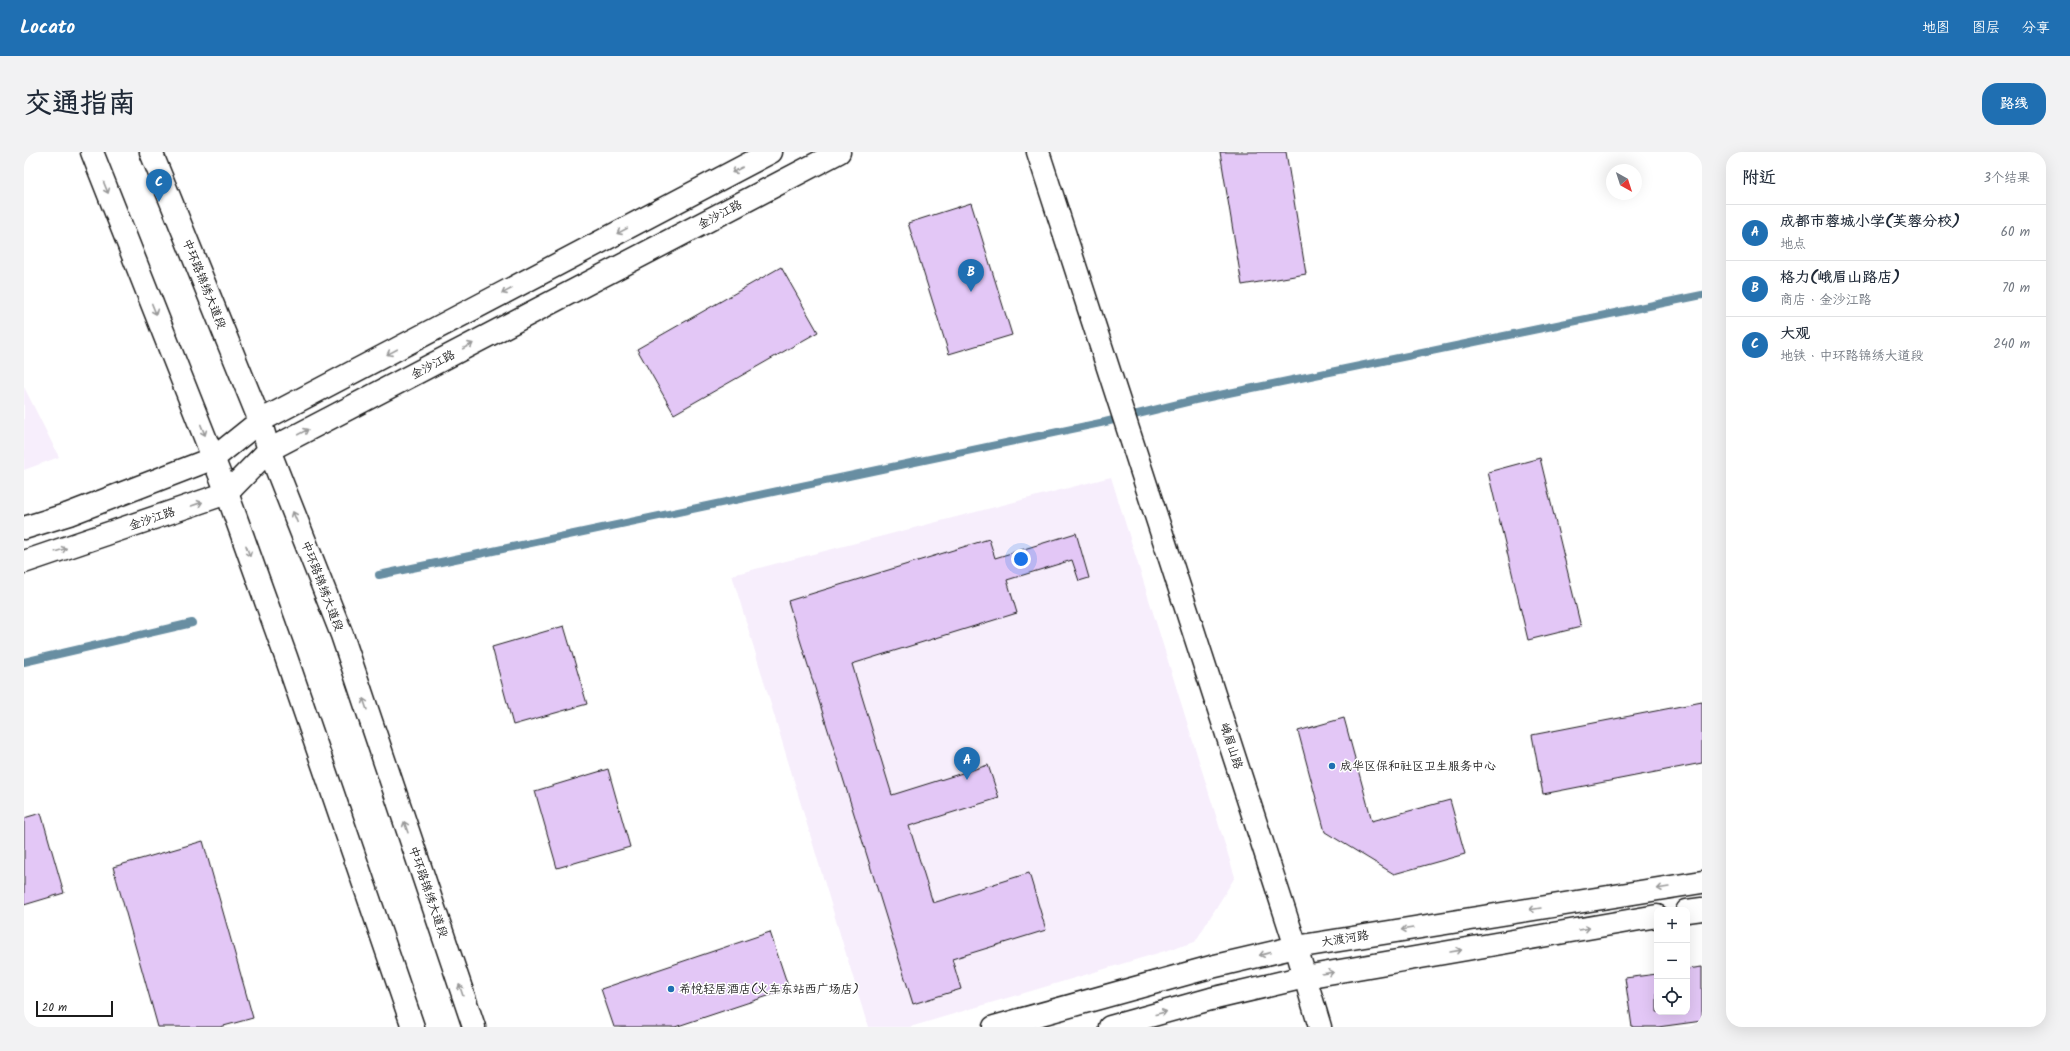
<!DOCTYPE html>
<html lang="zh">
<meta charset="utf-8">
<style>
body{margin:0;font-family:Kalam,"LXGW WenKai TC",sans-serif;background:#f2f2f3;color:#1f2937}
.controls{position:absolute;right:12px;bottom:12px;display:grid;overflow:hidden;border-radius:8px;box-shadow:0 4px 16px #0002}
.controls button{width:36px;height:36px;display:grid;place-items:center;padding:0;border:0;border-bottom:1px solid #e0e1e3;background:#fff;color:#1f2937;font:20px sans-serif}
.compass{position:absolute;left:1582px;top:12px;width:36px;height:36px;border-radius:50%;background:#fff;box-shadow:0 4px 16px #0002;rotate:141deg}
.scale{position:absolute;left:12px;bottom:10px;width:77px;box-sizing:border-box;padding-left:4px;border:2px solid #1c1c1c;border-top:0;font-size:11px;line-height:14px;white-space:nowrap;color:#1c1c1c;-webkit-text-stroke:3px #fff;paint-order:stroke}
.you{position:absolute;left:997px;top:407px;width:14px;height:14px;margin:-10px;border:3px solid #fff;border-radius:50%;background:#1a73e8;box-shadow:0 0 0 6px #1a73e833}
.badge{display:grid;place-items:center;width:26px;height:26px;border-radius:50%;background:#1f6fb2;color:#fff;font-size:13px;font-weight:700}
.pin{position:absolute;translate:-50% -33px;filter:drop-shadow(0 1px 2px #0008)}
.pin::after{content:'';position:absolute;top:21px;width:14px;height:12px;background:inherit;clip-path:polygon(0 0,100% 0,50% 100%)}
.list{margin:0;padding:0;list-style:none}
h2{display:flex;justify-content:space-between;align-items:center;height:52px;margin:0;padding:0 16px;font-size:17px}
h2 small{font-size:13px;font-weight:400;color:#747a83}
.list li{display:grid;grid-template-columns:26px 1fr auto;gap:12px;align-items:center;box-sizing:border-box;height:56px;padding:0 16px;border-top:1px solid #e0e1e3}
.list b{display:block;font-size:15px;white-space:nowrap}
.list p{margin:0;font-size:13px;white-space:nowrap;color:#747a83}
.list em{font-size:13px;font-style:normal;color:#747a83}
.icon{flex:none;width:22px;height:22px;fill:none;stroke:currentColor;stroke-width:2;stroke-linecap:round;stroke-linejoin:round}
.map{position:relative;flex:none;width:1678px;height:875px;overflow:hidden;border-radius:16px}
header{display:flex;align-items:center;gap:24px;box-sizing:border-box;height:56px;padding:0 20px;background:#1f6fb2;color:#fff}
header strong{font-size:19px}
nav{display:flex;gap:22px;margin-inline-start:auto;font-size:14px}
.intro{display:flex;align-items:center;justify-content:space-between;box-sizing:border-box;height:96px;padding:0 24px}
h1{margin:0;font-size:28px}
.button{padding:10px 18px;border-radius:16px;background:#1f6fb2;color:#fff;font-size:14px;font-weight:700}
main{display:flex;gap:24px;padding:0 24px}
aside{flex:1;background:#fff;border-radius:16px;box-shadow:0 4px 16px #0002}
.map>svg:first-child{display:block}
</style>
<header>
<strong>Locato</strong>
<nav><a>地图</a><a>图层</a><a>分享</a></nav>
</header>
<div class="intro"><h1>交通指南</h1><a class="button">路线</a></div>
<main>
<div class="map">
<svg width="1678" height="875" viewBox="0 0 1678 875">
<rect width="100%" height="100%" fill="#fff"/>
<filter id="ink" filterUnits="userSpaceOnUse"><feTurbulence type="fractalNoise" baseFrequency=".025" numOctaves="2"/><feDisplacementMap in="SourceGraphic" scale="8" xChannelSelector="R" yChannelSelector="G"/><feConvolveMatrix kernelMatrix="1 2 1 2 8 2 1 2 1" color-interpolation-filters="sRGB"/></filter>
<g filter="url(#ink)">
<g fill="#f7eefc">
<polygon points="0,235 35,305 0,318"/>
<polygon points="1087,325 1211,725 1171,790 886,875 844,875 708,423"/>
</g>
<g fill="none" stroke-linecap="round" stroke-linejoin="round">
<g stroke="#678ea2" stroke-width="8">
<polyline points="355,423 1081,270 1171,248 1678,143"/>
<polyline points="0,510 168,471"/>
</g>
</g>
<g fill="#e3c7f6" stroke="#1c1c1c">
<polygon points="1196,0 1262,0 1282,122 1218,133"/>
<polygon points="947,51 988,183 925,202 884,71"/>
<polygon points="757,115 794,180 650,262 613,197"/>
<polygon points="1516,306 1557,475 1504,488 1464,320"/>
<polygon points="1052,381 1065,426 1055,429 1048,408 983,428 993,461 828,512 868,643 964,613 975,646 885,674 909,751 1005,721 1022,778 928,807 937,837 889,852 764,449 965,387 971,406"/>
<polygon points="540,474 563,552 489,573 468,495"/>
<polygon points="1678,550 1678,611 1519,642 1508,583"/>
<polygon points="1320,566 1348,669 1426,648 1441,702 1370,722 1301,680 1274,579"/>
<polygon points="584,617 606,695 533,716 511,639"/>
<polygon points="17,661 40,741 0,753 0,666"/>
<polygon points="179,689 229,866 196,875 134,875 89,715"/>
<polygon points="746,780 765,837 651,875 590,875 577,837"/>
<polygon points="1678,815 1678,869 1634,875 1608,875 1601,826 1633,822 1633,860 1663,860 1663,817"/>
</g>
<g fill="none" stroke-linecap="round" stroke-linejoin="round">
<g stroke="#1c1c1c" stroke-width="25">
<g id="tertiary">
<polyline points="1014,0 1272,795 1296,875"/>
<polyline points="0,376 45,362 190,306 236,269 747,0"/>
<polyline points="0,410 203,341 245,298 815,0"/>
<polyline points="1663,759 1678,757"/>
<polyline points="970,875 1187,815 1272,795 1678,730"/>
<polyline points="1086,875 1187,847 1281,825 1633,764"/>
</g>
</g>
<g stroke="#1c1c1c" stroke-width="25">
<g id="primary">
<polyline points="68,0 203,341 262,505 389,875"/>
<polyline points="127,0 236,269 245,298 318,483 450,875"/>
</g>
</g>
<use href="#tertiary" stroke="#fff" stroke-width="22"/>
<use href="#primary" stroke="#fff" stroke-width="22"/>
</g>
<defs><path id="oneway-shaft" d="M-6 0H5M1.5-3L5.5 0L1.5 3" fill="none" stroke-width="1.6" stroke-linecap="round" stroke-linejoin="round"/></defs>
<g stroke="#999">
<use href="#oneway-shaft" transform="translate(713 18) rotate(152)"/>
<use href="#oneway-shaft" transform="translate(82 36) rotate(68)"/>
<use href="#oneway-shaft" transform="translate(598 79) rotate(152)"/>
<use href="#oneway-shaft" transform="translate(483 139) rotate(152)"/>
<use href="#oneway-shaft" transform="translate(130 157) rotate(68)"/>
<use href="#oneway-shaft" transform="translate(444 194) rotate(-28)"/>
<use href="#oneway-shaft" transform="translate(368 200) rotate(152)"/>
<use href="#oneway-shaft" transform="translate(179 278) rotate(68)"/>
<use href="#oneway-shaft" transform="translate(279 280) rotate(-28)"/>
<use href="#oneway-shaft" transform="translate(173 352) rotate(-19)"/>
<use href="#oneway-shaft" transform="translate(271 365) rotate(-112)"/>
<use href="#oneway-shaft" transform="translate(37 398) rotate(-18)"/>
<use href="#oneway-shaft" transform="translate(224 399) rotate(70)"/>
<use href="#oneway-shaft" transform="translate(341 552) rotate(-109)"/>
<use href="#oneway-shaft" transform="translate(382 675) rotate(-109)"/>
<use href="#oneway-shaft" transform="translate(1639 736) rotate(171)"/>
<use href="#oneway-shaft" transform="translate(1511 757) rotate(171)"/>
<use href="#oneway-shaft" transform="translate(1383 777) rotate(171)"/>
<use href="#oneway-shaft" transform="translate(1560 777) rotate(-10)"/>
<use href="#oneway-shaft" transform="translate(1432 799) rotate(-10)"/>
<use href="#oneway-shaft" transform="translate(1241 802) rotate(166)"/>
<use href="#oneway-shaft" transform="translate(1304 821) rotate(-10)"/>
<use href="#oneway-shaft" transform="translate(437 838) rotate(-109)"/>
<use href="#oneway-shaft" transform="translate(1137 861) rotate(-15)"/>
</g>
</g>
<g fill="#1f6fb2" stroke="#fff" stroke-width="1.5">
<circle cx="1308" cy="614" r="4"/>
<circle cx="647" cy="837" r="4"/>
</g>
<g text-anchor="middle" dominant-baseline="central" stroke-width="3" stroke-linejoin="round" paint-order="stroke">
<g font-size="12" fill="#1c1c1c" stroke="#fff">
<text transform="translate(696 63) rotate(-28)">金沙江路</text>
<text transform="translate(180 132) rotate(68)">中环路锦绣大道段</text>
<text transform="translate(409 213) rotate(-28)">金沙江路</text>
<text transform="translate(128 367) rotate(-19)">金沙江路</text>
<text transform="translate(298 434) rotate(69)">中环路锦绣大道段</text>
<text transform="translate(1207 594) rotate(72)">峨眉山路</text>
<text transform="translate(404 740) rotate(71)">中环路锦绣大道段</text>
<text transform="translate(1321 787) rotate(-9)">大渡河路</text>
</g>
<g font-size="12" fill="#1c1c1c" stroke="#fff" text-anchor="start">
<text x="1316" y="614">成华区保和社区卫生服务中心</text>
<text x="655" y="837">希悦轻居酒店(火车东站西广场店)</text>
</g>
</g>
</svg>
<div class="controls">
<button>+</button>
<button>−</button>
<button><svg class="icon" aria-label="locate" viewBox="0 0 24 24"><circle cx="12" cy="12" r="6"/><path d="M12 2v4M12 18v4M2 12h4M18 12h4"/></svg></button>
</div>
<svg class="compass" viewBox="-18 -18 36 36"><path d="M0-13l5 13h-10z" fill="#e53935"/><path d="M0 13l5-13h-10z" fill="#747a83"/></svg>
<div class="scale">20 m</div>
<div class="you"></div>
<div class="pin badge" style="left:943px;top:628px">A</div>
<div class="pin badge" style="left:947px;top:140px">B</div>
<div class="pin badge" style="left:135px;top:50px">C</div>
</div>
<aside>
<h2>附近<small>3个结果</small></h2>
<ul class="list">
<li><span class="badge">A</span><div><b>成都市蓉城小学(芙蓉分校)</b><p>地点</p></div><em>60 m</em></li>
<li><span class="badge">B</span><div><b>格力(峨眉山路店)</b><p>商店 · 金沙江路</p></div><em>70 m</em></li>
<li><span class="badge">C</span><div><b>大观</b><p>地铁 · 中环路锦绣大道段</p></div><em>240 m</em></li>
</ul>
</aside>
</main>
